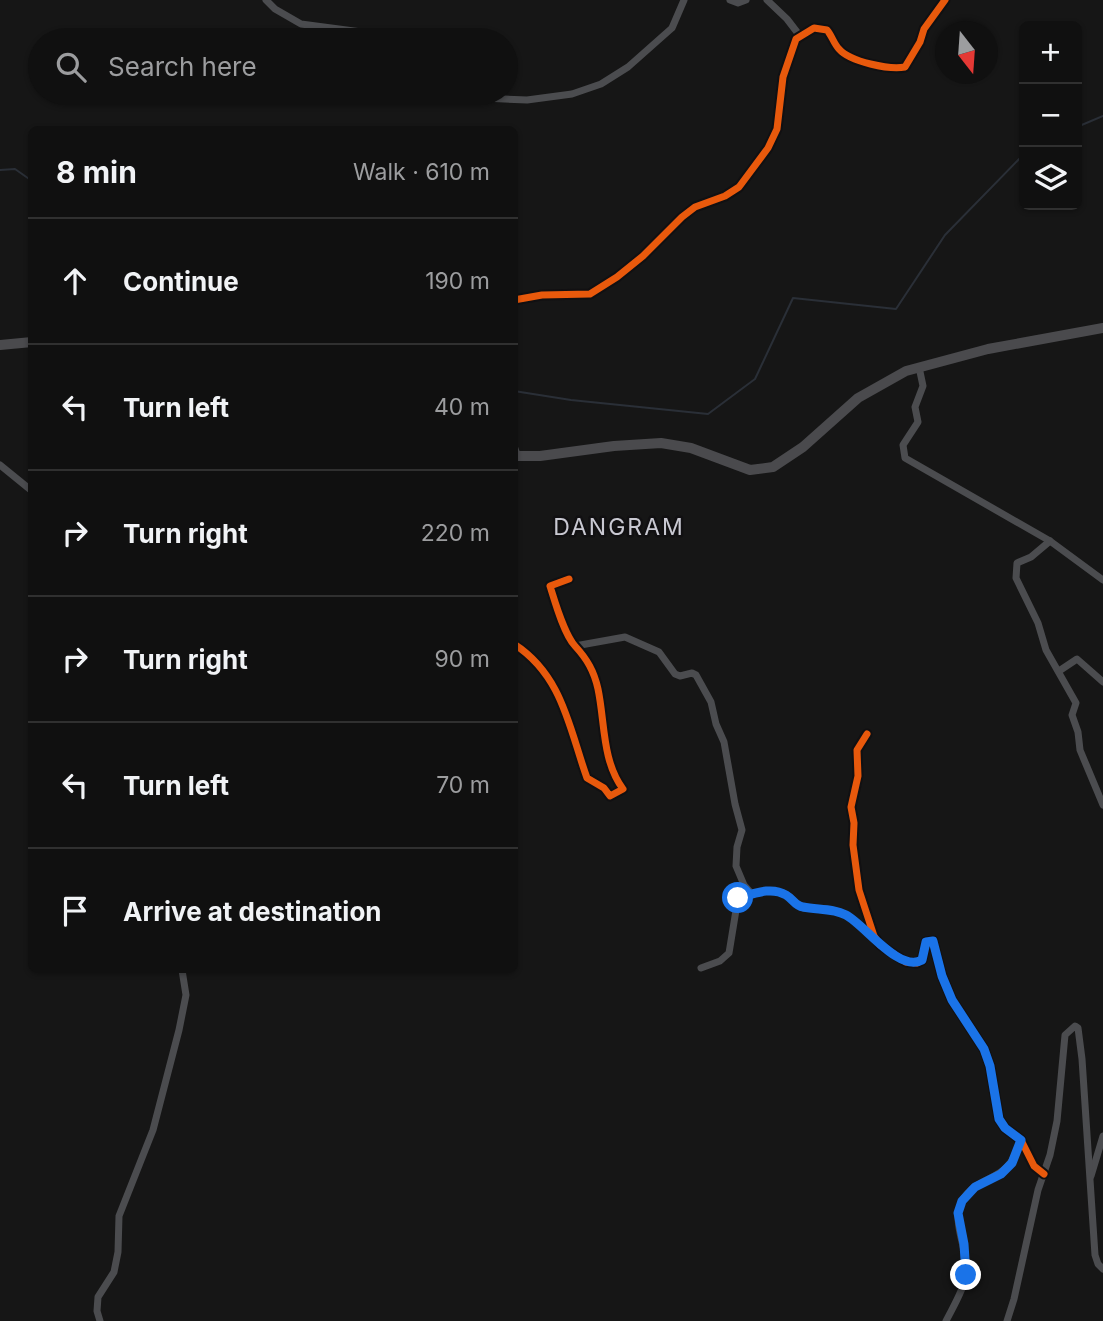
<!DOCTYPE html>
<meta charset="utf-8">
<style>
body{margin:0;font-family:Inter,sans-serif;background:#191919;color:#f1f3f6}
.controls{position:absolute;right:21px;top:21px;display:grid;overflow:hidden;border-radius:10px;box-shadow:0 2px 5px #0004}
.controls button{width:63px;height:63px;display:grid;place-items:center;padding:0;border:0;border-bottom:2px solid #303030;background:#101010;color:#f1f3f6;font:35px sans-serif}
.compass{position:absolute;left:935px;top:21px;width:63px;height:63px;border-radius:50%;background:#101010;box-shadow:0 2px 5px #0004;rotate:163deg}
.stop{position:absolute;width:21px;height:21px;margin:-16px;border:5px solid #1a73e8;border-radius:50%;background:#fff}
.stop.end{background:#1a73e8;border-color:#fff;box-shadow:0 2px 7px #0008}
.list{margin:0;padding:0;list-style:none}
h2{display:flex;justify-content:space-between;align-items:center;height:91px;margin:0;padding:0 28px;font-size:30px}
h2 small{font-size:23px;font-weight:400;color:#9c9d9f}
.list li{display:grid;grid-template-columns:46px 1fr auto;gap:21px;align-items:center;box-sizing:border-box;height:126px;padding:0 28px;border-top:2px solid #303030}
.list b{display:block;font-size:26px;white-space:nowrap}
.list em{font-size:23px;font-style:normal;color:#9c9d9f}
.icon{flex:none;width:38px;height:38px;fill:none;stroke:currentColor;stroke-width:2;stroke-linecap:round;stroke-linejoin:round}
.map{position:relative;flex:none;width:1103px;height:1321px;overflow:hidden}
.search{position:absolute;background:#101010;box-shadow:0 2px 5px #0004;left:28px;top:28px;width:490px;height:77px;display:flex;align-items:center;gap:18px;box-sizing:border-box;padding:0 24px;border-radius:38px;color:#9c9d9f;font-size:26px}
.panel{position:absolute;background:#101010;box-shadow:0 2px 5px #0004;left:28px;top:126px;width:490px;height:847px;border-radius:10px}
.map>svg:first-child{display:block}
</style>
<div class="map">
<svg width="1103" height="1321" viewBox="0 0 1103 1321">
<rect width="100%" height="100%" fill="#161616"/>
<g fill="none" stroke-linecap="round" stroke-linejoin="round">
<g stroke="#2a2f37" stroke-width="2">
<polyline points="1077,127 1103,116"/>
<polyline points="0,170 15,169 32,181"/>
<polyline points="514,391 571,400 708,414 755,379 793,298 896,309 945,235 1024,154"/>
</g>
<g stroke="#4b4c4f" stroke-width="7">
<polyline points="266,0 275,9 301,24 369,33 393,40"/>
<polyline points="730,0 738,3 746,0"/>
<polyline points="767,0 787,19 800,36"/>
<polyline points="472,93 483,98 527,100 572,94 601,84 628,67 672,28 684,0"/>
<path d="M514 300 542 295 590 294 617 277 643 256 682 217 695 207 725 196 739 187 768 148 777 129 783 77 796 39 814 28 827 30C832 36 834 44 839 49 850 62 890 70 905 67L920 42 924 29 945 0"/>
<polyline points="919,367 923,386 915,407 918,422 903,445 905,458 1050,541 1103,580"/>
<polyline points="514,446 518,457"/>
<polyline points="0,465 32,491"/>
<polyline points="1050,541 1031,557 1017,563 1016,578 1038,623 1046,650 1076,703 1072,715 1078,732 1080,750 1103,805"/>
<path d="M514 644C563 676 569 728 587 778L604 788 610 796 623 789C602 761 605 722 598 689 594 671 587 659 575 646 564 634 555 602 550 586L569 579"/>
<polyline points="575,646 625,637 659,652 675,674 680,676 692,673 696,675 711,702 716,724 724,742 735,804 742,830 737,847 736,866 744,885 752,894"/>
<polyline points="1059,671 1077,659 1103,682"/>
<polyline points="867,734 857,750 858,776 851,807 854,823 853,845 859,890 874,936 880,945 906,962 917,963 922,960 926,942 933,941 942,976 952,1000 984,1049 990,1066 999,1119 1005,1128 1021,1140 1034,1166 1044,1174"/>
<path d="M701 968 720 961 729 953 738 898C753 894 772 886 787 895 794 899 795 906 804 908 818 909 835 908 848 916 858 922 864 931 874 936"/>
<polyline points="1091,1176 1103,1136"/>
<polyline points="100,1321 97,1311 98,1297 114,1272 118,1252 119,1216 153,1130 179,1030 186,995 182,970"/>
<path d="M946 1321C953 1307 963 1291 966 1276 970 1252 950 1223 962 1201 980 1171 1007 1186 1021 1141"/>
<polyline points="1007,1321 1014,1299 1038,1190 1050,1155 1057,1121 1065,1035 1075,1026 1078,1028 1082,1059 1095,1255 1098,1264 1103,1269"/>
</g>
<g stroke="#4a4a4d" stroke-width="10">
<polyline points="0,345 32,342"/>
<polyline points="514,456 540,456 614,446 661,443 691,448 750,470 773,467 803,447 858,398 906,371 988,349 1103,328"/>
</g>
<g stroke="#111012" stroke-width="11">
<g id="cycleway">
<path d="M514 300 542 295 590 294 617 277 643 256 682 217 695 207 725 196 739 187 768 148 777 129 783 77 796 39 814 28 827 30C832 36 834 44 839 49 850 62 890 70 905 67L920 42 924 29 945 0"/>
<path d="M514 644C563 676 569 728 587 778L604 788 610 796 623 789C602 761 605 722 598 689 594 671 587 659 575 646 564 634 555 602 550 586L569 579"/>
<polyline points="867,734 857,750 858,776 851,807 854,823 853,845 859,890 874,936 880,945 906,962 917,963 922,960 926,942 933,941 942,976 952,1000 984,1049 990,1066 999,1119 1005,1128 1021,1140 1034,1166 1044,1174"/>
</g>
</g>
<use href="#cycleway" stroke="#e8590c" stroke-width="7"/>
</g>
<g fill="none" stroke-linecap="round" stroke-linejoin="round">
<path stroke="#1a73e8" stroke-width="9" d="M738 898C753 894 771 886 786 895 793 899 795 906 803 907 818 910 833 908 846 915 865 925 899 973 922 960L926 942 933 941 942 976 952 1000 984 1049 990 1066 999 1119 1005 1128 1021 1140 1012 1163 1001 1174 975 1187 962 1201 958 1213 964 1244 966 1275"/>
</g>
<g text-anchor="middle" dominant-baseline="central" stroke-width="5" stroke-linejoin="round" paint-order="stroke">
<g font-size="23" letter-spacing="2" fill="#c9c9d2" stroke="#111012">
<text x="619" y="527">DANGRAM</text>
</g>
</g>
</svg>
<div class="controls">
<button>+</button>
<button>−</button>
<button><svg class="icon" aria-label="layers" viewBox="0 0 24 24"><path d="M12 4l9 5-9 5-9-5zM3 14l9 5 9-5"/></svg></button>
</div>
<svg class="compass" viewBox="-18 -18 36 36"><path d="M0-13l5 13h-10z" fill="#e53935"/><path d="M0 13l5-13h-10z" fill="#9c9d9f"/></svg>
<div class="stop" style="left:738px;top:898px"></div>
<div class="stop end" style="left:966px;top:1275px"></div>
<div class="search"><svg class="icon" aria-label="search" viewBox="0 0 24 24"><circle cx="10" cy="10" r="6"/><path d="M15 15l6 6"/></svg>Search here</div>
<section class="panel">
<h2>8 min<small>Walk · 610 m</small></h2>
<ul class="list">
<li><svg class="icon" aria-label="ahead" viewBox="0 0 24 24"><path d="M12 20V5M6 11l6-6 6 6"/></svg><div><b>Continue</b></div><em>190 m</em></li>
<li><svg class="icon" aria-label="left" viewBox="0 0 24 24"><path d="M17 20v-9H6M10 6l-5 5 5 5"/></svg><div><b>Turn left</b></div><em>40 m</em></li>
<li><svg class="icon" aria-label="right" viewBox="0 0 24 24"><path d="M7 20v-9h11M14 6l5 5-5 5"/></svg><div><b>Turn right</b></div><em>220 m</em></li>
<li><svg class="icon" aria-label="right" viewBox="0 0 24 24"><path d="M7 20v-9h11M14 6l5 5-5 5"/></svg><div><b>Turn right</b></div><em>90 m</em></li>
<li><svg class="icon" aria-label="left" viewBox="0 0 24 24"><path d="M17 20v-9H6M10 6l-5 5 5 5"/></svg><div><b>Turn left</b></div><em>70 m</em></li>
<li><svg class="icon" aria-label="arrive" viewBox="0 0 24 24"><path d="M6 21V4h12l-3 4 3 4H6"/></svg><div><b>Arrive at destination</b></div></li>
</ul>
</section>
</div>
